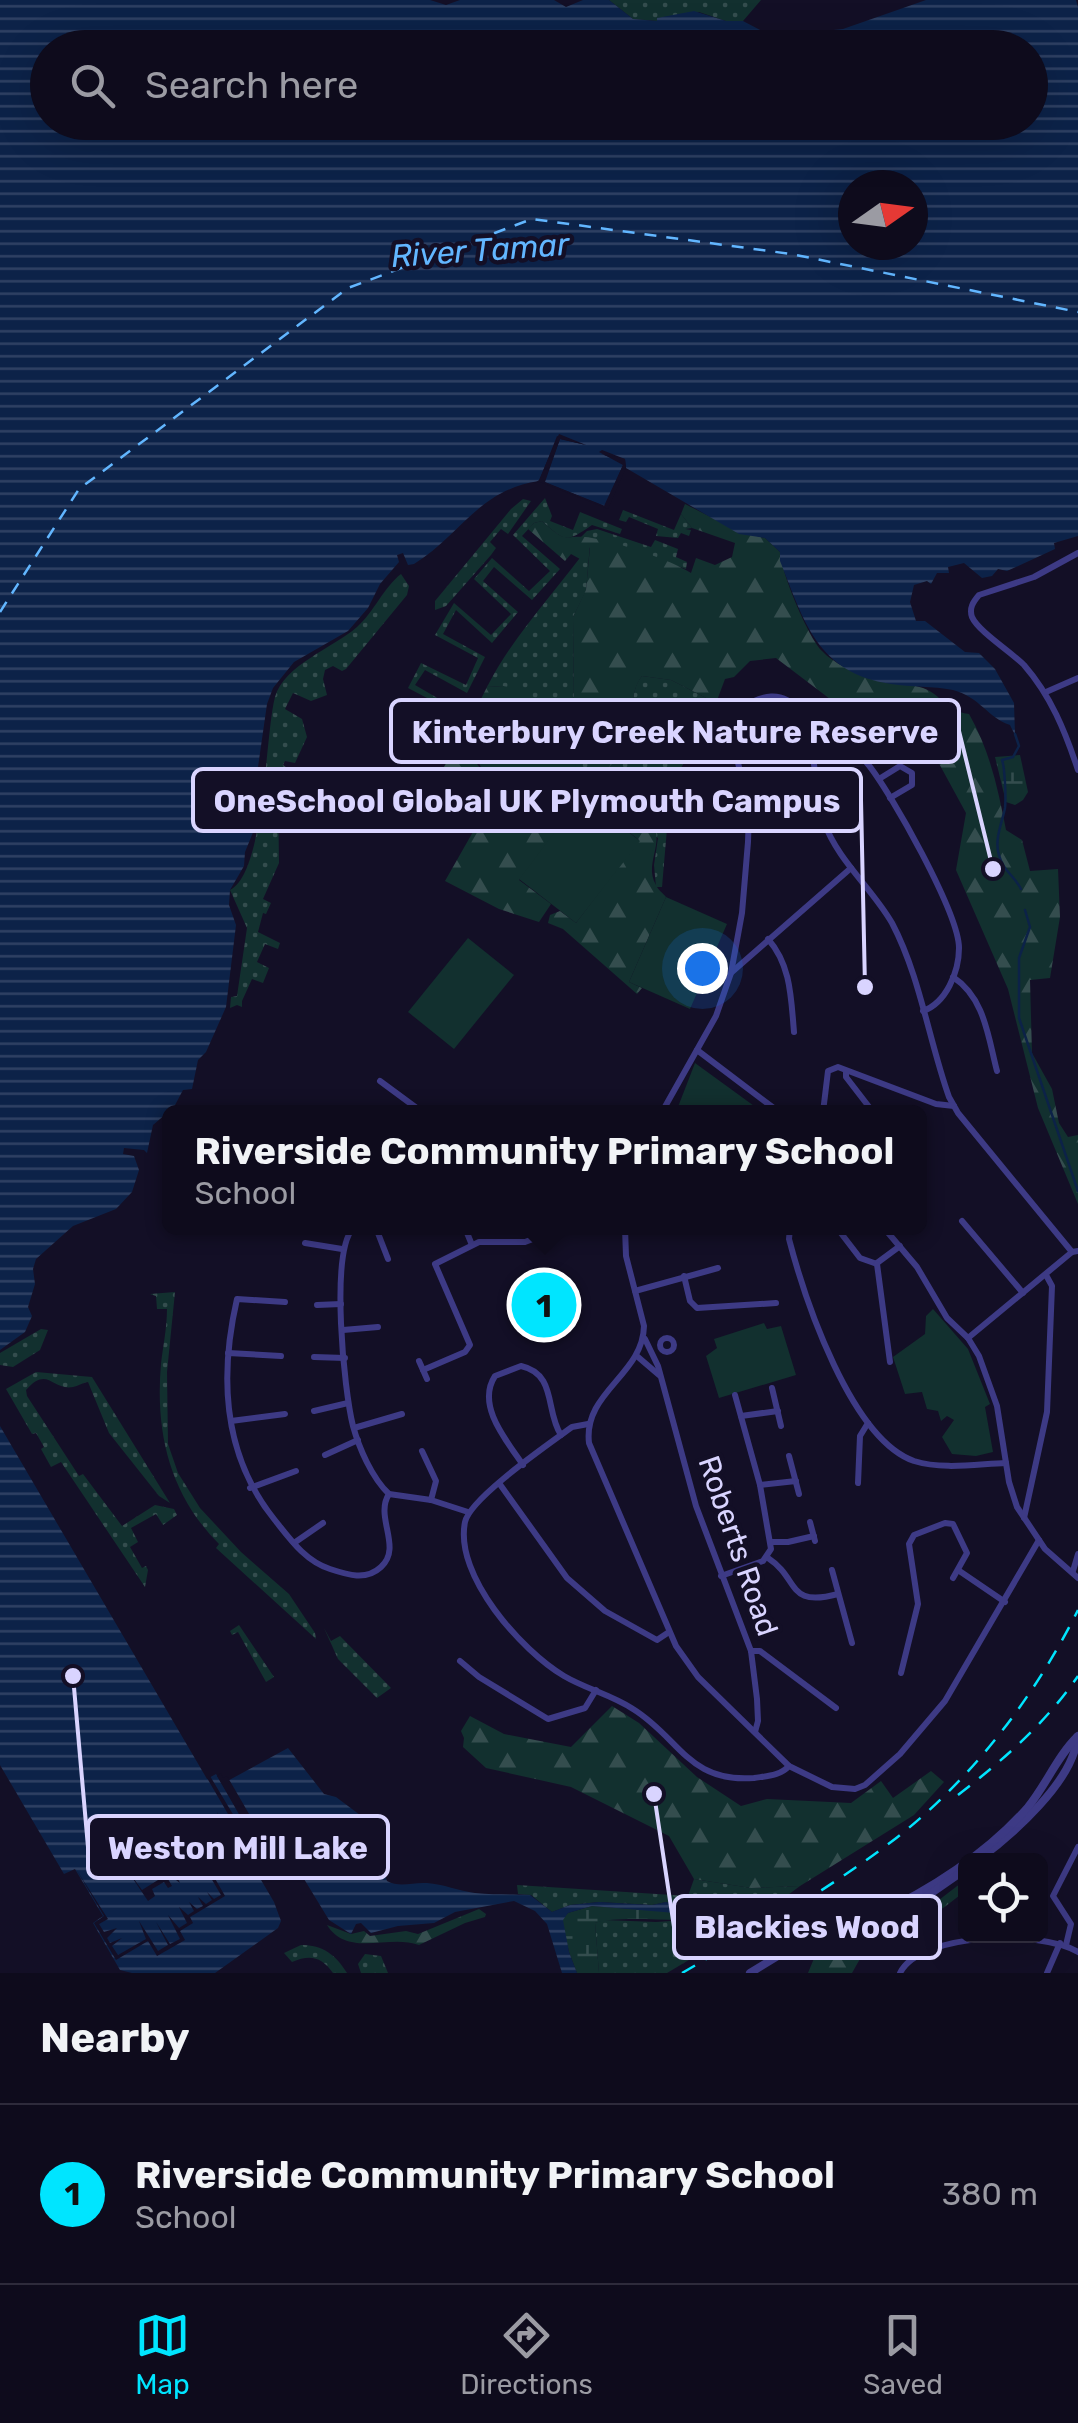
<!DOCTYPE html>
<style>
body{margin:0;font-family:Rubik,sans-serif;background:#1c1929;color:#f1f3f6}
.controls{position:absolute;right:30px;bottom:30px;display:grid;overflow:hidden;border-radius:15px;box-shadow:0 10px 40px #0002}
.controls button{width:90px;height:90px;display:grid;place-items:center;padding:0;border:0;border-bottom:2px solid #2e2b3b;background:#0e0b1c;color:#f1f3f6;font:50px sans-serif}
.compass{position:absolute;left:838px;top:170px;width:90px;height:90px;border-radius:50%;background:#0e0b1c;box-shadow:0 10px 40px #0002;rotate:76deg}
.you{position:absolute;left:702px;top:968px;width:35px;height:35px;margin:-25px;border:8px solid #fff;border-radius:50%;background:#1a73e8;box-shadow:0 0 0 15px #1a73e833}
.badge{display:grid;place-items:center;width:65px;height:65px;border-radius:50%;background:#00e5ff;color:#111;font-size:32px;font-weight:700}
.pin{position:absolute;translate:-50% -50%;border:5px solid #fff;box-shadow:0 2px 10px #0006}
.popup{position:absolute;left:162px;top:1105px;width:765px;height:130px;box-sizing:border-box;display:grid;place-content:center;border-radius:15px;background:#0e0b1c;filter:drop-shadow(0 2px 8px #0005);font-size:32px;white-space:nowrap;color:#9b9ba3}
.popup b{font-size:38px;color:#f1f3f6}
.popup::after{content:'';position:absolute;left:50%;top:100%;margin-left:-20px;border:20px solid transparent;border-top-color:#0e0b1c}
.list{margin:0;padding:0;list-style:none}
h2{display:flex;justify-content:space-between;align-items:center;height:130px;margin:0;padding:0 40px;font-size:42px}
h2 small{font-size:32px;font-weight:400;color:#9b9ba3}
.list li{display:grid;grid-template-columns:65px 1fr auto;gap:30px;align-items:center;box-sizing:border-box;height:180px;padding:0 40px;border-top:2px solid #2e2b3b}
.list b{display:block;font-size:38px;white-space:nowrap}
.list p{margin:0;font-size:32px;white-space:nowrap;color:#9b9ba3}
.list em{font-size:32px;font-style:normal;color:#9b9ba3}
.icon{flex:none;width:55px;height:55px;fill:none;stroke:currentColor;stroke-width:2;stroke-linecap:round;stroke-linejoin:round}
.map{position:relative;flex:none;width:1078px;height:1973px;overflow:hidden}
.search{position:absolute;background:#0e0b1c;box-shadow:0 10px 40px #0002;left:30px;right:30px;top:30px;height:110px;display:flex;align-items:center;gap:25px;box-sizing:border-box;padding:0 35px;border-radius:55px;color:#9b9ba3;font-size:38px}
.sheet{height:310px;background:#0e0b1c}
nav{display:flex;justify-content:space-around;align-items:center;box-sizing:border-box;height:140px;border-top:2px solid #2e2b3b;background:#0e0b1c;font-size:28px;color:#9b9ba3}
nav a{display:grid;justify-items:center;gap:5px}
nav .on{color:#00e5ff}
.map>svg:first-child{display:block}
</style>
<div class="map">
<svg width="1078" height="1973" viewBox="0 0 1078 1973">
<defs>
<pattern id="grass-dots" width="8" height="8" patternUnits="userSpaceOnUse" patternTransform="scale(2.5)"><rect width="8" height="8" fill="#12302f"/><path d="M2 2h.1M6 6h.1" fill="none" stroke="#344d4e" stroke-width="1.8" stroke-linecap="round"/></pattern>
<pattern id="forest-firs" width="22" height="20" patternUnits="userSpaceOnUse" patternTransform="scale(2.5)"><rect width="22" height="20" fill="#12302f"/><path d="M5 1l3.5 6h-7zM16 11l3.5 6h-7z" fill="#344d4e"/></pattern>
<pattern id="wetland-marsh" width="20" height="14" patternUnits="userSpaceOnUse" patternTransform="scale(2.5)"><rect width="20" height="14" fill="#12302f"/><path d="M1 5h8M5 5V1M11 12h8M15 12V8" fill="none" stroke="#344d4e"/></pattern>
<pattern id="water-rules" width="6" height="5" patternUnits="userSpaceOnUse" patternTransform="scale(2.5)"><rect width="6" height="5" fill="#0c2248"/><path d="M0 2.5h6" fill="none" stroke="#2f4163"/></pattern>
</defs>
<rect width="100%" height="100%" fill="#130f26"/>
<g fill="url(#grass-dots)">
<polygon points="609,0 761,0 743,21 726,21 699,12 658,21 633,19"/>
<path d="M545 498 552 516 550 521 573 530 580 512 622 529 620 534 592 525C567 542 566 543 542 521L534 523 522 536 560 569 532 600 494 567 483 581 518 612 492 643 456 610 443 634 485 657 467 693 425 670 415 685 458 710 440 744 391 721 394 715 438 737 450 710 408 688 421 663 466 685 478 658 435 635 454 603 491 635 511 614 474 579 492 558 529 591 550 571 513 535Z"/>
<polygon points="523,499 531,501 508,534 501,529 490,542 496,548 491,555 446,606 435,610 435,601 511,509"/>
<polygon points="623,510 674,530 681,514 692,528 685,529 691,530 689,536 681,533 678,538 656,536 658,529 629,517 626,522 619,520"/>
<polygon points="597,529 651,547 655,540 678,549 676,557 687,562 686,569 610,543 581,537 587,531"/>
<path d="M590 544 586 591 573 617 574 708 570 740 636 739C632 720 629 691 642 676L671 680 716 703 666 796 665 804 669 805 662 887H656L654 865 658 838 631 823 629 832 598 808 609 791 593 779 568 787 574 777 566 736 524 713 476 739 478 761 472 752 457 742 480 701 527 711 503 686 487 687C514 634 556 592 590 544Z"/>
<path d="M401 574 409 586 407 595 346 669 342 671 333 666 325 670 323 679 327 695 311 701 293 693 285 709 302 719 307 737 295 763 285 761 283 765 290 770 278 791 279 863 263 899 271 903 266 914 263 913 258 932 280 943 278 949 265 944 257 962 269 968 263 983 252 979 242 1001V1007L237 1005 230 1008 231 997 237 996 247 928 230 890C265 873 265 735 275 697 284 665 333 648 357 627 374 612 384 587 401 574Z"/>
<path d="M175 1292 167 1372 168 1444 178 1473 200 1508 241 1552 289 1594 315 1633 316 1639 216 1548 219 1544C170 1495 155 1433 161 1364 163 1346 167 1328 167 1309H157L156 1296 150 1294Z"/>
<polygon points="41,1329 48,1330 40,1350 13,1367 0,1365 0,1353"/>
<path d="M36 1372 92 1377 170 1503 159 1496 109 1433 88 1382C82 1383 78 1386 73 1387 52 1391 48 1365 26 1390L27 1396 79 1476 83 1474 122 1526 155 1505 174 1509 177 1515 163 1525 156 1514 131 1528 138 1542 130 1547 142 1568 146 1566 148 1570 145 1587 61 1462 51 1467 41 1449 44 1447 36 1433 32 1434 6 1389Z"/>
<polygon points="239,1625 274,1677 266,1682 238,1632 232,1635 230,1631"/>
<polygon points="324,1628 331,1641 340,1636 391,1688 377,1698 338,1659"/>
<polygon points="694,1879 751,1888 800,1886 746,1926 667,1973 599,1973 595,1923 604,1920 656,1922 701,1919 699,1915 713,1906 700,1910 666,1902 652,1905 599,1902 570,1905 552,1912 531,1895 518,1894 517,1885 688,1896"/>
<path d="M301 1945C323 1945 336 1955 347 1973H333C322 1957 310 1954 292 1962L284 1953Z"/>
<polygon points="365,1954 381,1956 388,1973 361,1973 358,1964"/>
</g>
<g fill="url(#forest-firs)">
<path d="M685 504 740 532 765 538 780 552C781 572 808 637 822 651 832 662 856 674 870 679 887 685 907 682 923 688 943 695 942 710 969 714 990 751 998 789 1006 830L1022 840 1030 871 1058 869 1060 917 1050 978 1030 980 1032 1053 1052 1089 1059 1123 1068 1137 1078 1135V1204L1038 1108 1008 989 956 870 966 813 924 736 884 740 776 658 750 661 734 677 725 679 716 703 671 680 642 676C629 692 632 720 636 739L607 769 585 758 570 740 574 708 573 617 586 590 590 547 580 559 571 554 565 561 528 529 534 523 542 521C570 547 563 533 592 538 617 542 671 560 691 573L696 558 715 565 732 557 735 543 692 528 681 514Z"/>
<polygon points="503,686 519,689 532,698 532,710 480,701 487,687"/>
<path d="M457 742C473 753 476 767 489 777 508 792 534 797 557 792 573 788 585 777 602 781L609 791 598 808 582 797 519 880 551 904 539 922 499 909 445 881 490 802 439 776Z"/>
<path d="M646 815C671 839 642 861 656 885 658 890 663 893 666 897L629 982 642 988 637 994 563 929 548 923 550 915 560 911 576 923 639 840 629 832 631 823Z"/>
<polygon points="612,1706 639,1723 697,1777 741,1806 767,1799 851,1803 881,1781 893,1798 931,1771 944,1782 914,1815 800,1886 751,1888 694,1879 669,1836 571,1787 486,1768 463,1747 464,1738 461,1731 470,1716 504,1734 571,1747"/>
<path d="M965 1880V1891C934 1916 903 1938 865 1950L852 1973H808L822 1939 922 1913Z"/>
<path d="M479 1909 486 1914 485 1917 465 1923 419 1945C388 1934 348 1958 327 1925L351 1934 364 1931 370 1936 406 1931 418 1934Z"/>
</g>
<g fill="url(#wetland-marsh)">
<polygon points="1020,755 1028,792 1023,800 1015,805 1006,802 995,757"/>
<path d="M592 1906 691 1913 699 1915 701 1919C671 1922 619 1915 595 1923L599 1973H577L569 1952 562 1920 568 1913Z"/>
</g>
<g fill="#12302f">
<path d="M508 712 524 713 570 740C584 766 571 800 538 798 522 793 497 786 486 774 465 751 479 717 508 712Z"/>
<polygon points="582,796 640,841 576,923 519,879"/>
<polygon points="666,897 727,924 690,1009 629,982"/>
<polygon points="468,938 514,975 454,1049 408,1012"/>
<polygon points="695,1063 761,1111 760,1112 676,1112"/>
<polygon points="933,1309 968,1349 990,1404 985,1407 993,1452 976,1456 952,1454 942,1437 954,1420 947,1416 941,1421 938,1411 927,1409 922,1392 905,1394 893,1357 925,1334 926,1316"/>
<polygon points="764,1323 767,1329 781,1326 796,1375 719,1398 706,1356 717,1348 714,1339"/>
</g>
<g fill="url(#water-rules)" fill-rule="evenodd">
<path d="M0 0H430L446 5 460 0H554L566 7 583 0H609L633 19 657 21V18L694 11 726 21H743L762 31H824L843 29 926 0H1076L1078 7V536L1054 543 1055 549 1007 571 998 569 992 576 982 578 964 563 948 567 949 573H937L931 584 927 581 914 585 910 602 916 621H925L965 652 979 653 995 669 1014 703 1015 735 1010 725C988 718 980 697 953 690 933 686 911 687 891 684 817 673 804 621 780 561V552L765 538 739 534 626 468 625 459 601 454 621 461 623 465 605 506 544 482 560 439 586 445 557 436 539 481C478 490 461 535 414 564L408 565 403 553 397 555 399 562 380 584 368 608 348 631 294 662 273 688 267 704 257 774 254 830 245 852 244 866 230 890 229 905 236 925 226 1007 206 1052 198 1060 192 1089 183 1090 174 1107 153 1125 147 1153 144 1150 124 1148 123 1154 134 1156 139 1170 132 1192 116 1209 73 1226 36 1259 33 1269 35 1284 28 1307 32 1316 25 1332 0 1350ZM48 48H1030V122H48ZM853 185H913V245H853Z"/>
<path d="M0 1426 207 1779 216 1774 222 1784 288 1748 324 1794 336 1797 360 1815 370 1829 387 1881C400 1888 413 1882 427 1883 443 1884 459 1891 475 1893 495 1895 511 1894 530 1895L552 1912 570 1905 599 1902 652 1905 666 1902 700 1910 736 1899 699 1915 592 1906 568 1913 563 1920 569 1952 577 1973H562L547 1924 535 1911 514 1901 455 1912 434 1923 398 1926 371 1933 361 1923 356 1924 351 1934 329 1920 273 1828 264 1823 257 1828 244 1851 274 1902 281 1921 278 1928 215 1973H132L120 1970 93 1923 103 1916 75 1869 64 1874 0 1765Z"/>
</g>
<g fill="#130f26">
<polygon points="559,434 586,445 560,439 545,482 604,506 623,465 599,452 602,450 625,459 626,468 608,509 540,482 534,484 539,480"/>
<polygon points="221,1773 223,1778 227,1776 260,1833 255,1842 217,1776"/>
<polygon points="210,1776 234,1816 193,1840 225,1896 190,1917 193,1923 180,1931 185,1940 157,1956 148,1941 116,1960 94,1923 104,1916 76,1869 108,1919 99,1924 104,1932 117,1928 107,1938 110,1943 122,1938 112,1946 118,1955 146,1939 139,1921 158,1951 168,1945 156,1922 170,1944 180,1939 168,1915 179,1928 187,1923 179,1907 188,1915 194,1911 189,1902 197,1909 203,1906 198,1897 206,1904 212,1900 207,1892 214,1899 221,1895 201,1861 194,1864 198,1872 190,1866 185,1870 189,1877 181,1871 176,1875 180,1883 172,1877 168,1879 172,1886 168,1888 164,1882 152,1889 155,1896 148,1901 123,1864 142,1890 158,1880 143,1852 161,1878 178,1869 164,1840 181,1866 198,1857 183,1828 191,1837 199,1832 196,1825 201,1831 206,1828 203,1821 208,1827 220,1820 217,1812 221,1819 228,1814 207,1778"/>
</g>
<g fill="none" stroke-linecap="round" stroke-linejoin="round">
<g stroke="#0c2248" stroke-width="2.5">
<path d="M1015 734 1019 746 1013 757 1002 760C1005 768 1006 799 1005 808 1002 823 994 840 999 855 1003 871 1014 875 1021 889"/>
<polyline points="1025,910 1030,927 1019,958 1019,1018 1078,1191"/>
</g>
<polyline stroke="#62b6ff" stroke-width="2.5" stroke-dasharray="12 10" stroke-linecap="butt" points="0,612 79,489 348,288 532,219 791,254 1078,312"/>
<g stroke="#3d3a85" stroke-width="6">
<path d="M1078 553 1034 577 979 595C973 602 969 608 972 617 978 631 1011 652 1024 665 1051 696 1065 731 1078 770"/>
<polyline points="1046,692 1078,678"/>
<path d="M809 732C833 732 852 745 867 763 891 792 959 914 959 948 959 972 946 1003 923 1011"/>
<polyline points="879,779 900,766 912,773 912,785 890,798"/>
<polyline points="688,788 724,791 745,788"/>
<path d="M768 939C791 965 791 998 794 1032"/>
<polyline points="732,972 851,868"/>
<path d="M953 977C985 998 988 1037 997 1071"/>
<polyline points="697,1050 779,1112"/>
<polyline points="846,1071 846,1077 873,1112"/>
<polyline points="380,1081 422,1112"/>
<path d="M662 1112 716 1016 731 973 742 913 748 842 749 812 733 740 740 709C761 695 782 689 800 711 816 730 813 794 824 822 838 861 872 888 892 923 920 976 929 1041 949 1097L958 1113 1072 1252"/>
<polyline points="823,1112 828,1071 838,1067 936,1104 954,1106"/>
<polyline points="962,1221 1023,1293"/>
<path d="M353 1228C330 1254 344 1390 353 1426 359 1448 372 1478 389 1494L431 1500 468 1512"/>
<polyline points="376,1228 388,1259"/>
<polyline points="465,1228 472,1245"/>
<path d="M625 1228 626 1256 644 1326C643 1375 583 1392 589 1443L676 1646 698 1677 789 1766 832 1787 855 1789 865 1785 900 1754 945 1701 1039 1540"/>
<path d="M790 1228 789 1239C805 1300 851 1439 914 1461 943 1470 977 1464 1006 1463"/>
<polyline points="837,1228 860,1258 877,1264"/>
<polyline points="884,1228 917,1267 947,1318 968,1338 979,1356 997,1406 1009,1482 1017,1507 1045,1549 1078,1578"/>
<polyline points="305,1243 342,1249"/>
<polyline points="877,1263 900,1246"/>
<polyline points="877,1264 890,1362"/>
<polyline points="684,1276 690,1301 697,1308 776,1303"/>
<polyline points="635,1291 718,1268"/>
<path d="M285 1302 237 1299C219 1377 223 1455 274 1519 290 1539 305 1561 330 1569 348 1575 366 1581 381 1567 403 1547 374 1517 389 1494"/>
<polyline points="317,1305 341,1304"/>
<polyline points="343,1330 378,1327"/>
<polyline points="968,1338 1072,1252 1078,1251"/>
<circle cx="667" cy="1345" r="7"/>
<polyline points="645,1339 658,1366 696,1506 751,1651 757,1699 758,1721 755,1732"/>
<polyline points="228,1353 281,1356"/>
<polyline points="314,1357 345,1358"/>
<polyline points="638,1357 659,1375"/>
<polyline points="419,1361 427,1379"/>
<polyline points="423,1370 465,1352 470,1345 435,1264 479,1242 525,1242 562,1228"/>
<polyline points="772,1388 781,1426"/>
<polyline points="314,1411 348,1403"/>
<polyline points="741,1416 778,1411"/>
<polyline points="231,1421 285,1414"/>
<path d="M588 1424 572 1427C549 1444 470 1498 465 1522 454 1576 522 1651 564 1676 586 1689 612 1695 633 1709 680 1738 688 1783 754 1778 767 1776 780 1776 789 1766"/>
<polyline points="354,1428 402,1414"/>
<polyline points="422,1451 436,1481 431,1500"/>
<polyline points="325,1455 358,1440"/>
<polyline points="789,1456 799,1494"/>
<path d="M523 1465C506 1440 476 1405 495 1376L521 1366C557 1374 545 1411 561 1435"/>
<polyline points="499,1483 567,1578 605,1611 657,1640 669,1632"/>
<polyline points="858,1483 860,1436 868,1423"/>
<polyline points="760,1485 796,1481"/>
<polyline points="250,1488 296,1471"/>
<polyline points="1024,1518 1047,1412 1052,1286 1046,1275"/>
<polyline points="810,1522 815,1541"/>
<polyline points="771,1542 788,1542 814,1536"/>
<polyline points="294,1543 323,1523"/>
<path d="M768 1558C800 1579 786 1608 838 1594"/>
<polyline points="832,1570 852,1643"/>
<polyline points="958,1570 1005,1602"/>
<polyline points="1073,1571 1078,1554"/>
<polyline points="721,1576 763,1561 771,1549 760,1485 735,1395"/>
<polyline points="751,1651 760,1651 836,1708"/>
<polyline points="460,1661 479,1677 548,1719 585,1708 596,1690"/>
<polyline points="901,1673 918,1604 909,1544 914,1535 945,1523 953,1524 967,1553 953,1578"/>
<polyline points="1066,1945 1071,1924 1053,1896 1078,1847"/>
<path d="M900 1973C920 1932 1042 1930 1078 1952"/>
<polyline points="1047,1973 1060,1943"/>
</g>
<g stroke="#3d3a85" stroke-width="8">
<path d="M978 1860C1011 1836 1075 1780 1077 1737"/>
<path d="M874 1916C929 1891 988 1853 1028 1807 1046 1785 1058 1755 1078 1736"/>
<polyline points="750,1973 817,1932 907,1910 966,1869"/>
</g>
<g stroke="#00e5ff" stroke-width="2.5" stroke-dasharray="15 12" stroke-linecap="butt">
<path d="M958 1795C1003 1760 1045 1724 1078 1676"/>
<path d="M682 1973C753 1932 825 1892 891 1842 970 1782 1034 1698 1078 1610"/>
</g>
</g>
<g text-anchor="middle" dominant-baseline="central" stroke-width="9" stroke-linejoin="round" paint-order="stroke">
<g font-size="30" fill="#d9d4ff" stroke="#130f26">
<text transform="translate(738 1546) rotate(71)">Roberts Road</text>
</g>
<g font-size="32" font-style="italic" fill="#62b6ff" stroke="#130f26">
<text transform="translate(480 250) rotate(-4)">River Tamar</text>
</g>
</g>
<path fill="none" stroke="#d9d4ff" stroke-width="4" d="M993 869L959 731M865 987L861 800M73 1676L88 1847M654 1794L674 1927"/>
<g fill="#d9d4ff" stroke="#130f26" stroke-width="4">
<circle cx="993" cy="869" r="10"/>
<circle cx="865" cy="987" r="10"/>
<circle cx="73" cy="1676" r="10"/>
<circle cx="654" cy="1794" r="10"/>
</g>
<g fill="#130f26" stroke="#d9d4ff" stroke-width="4">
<rect x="391" y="700" width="568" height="62" rx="10"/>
<rect x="193" y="769" width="668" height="62" rx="10"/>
<rect x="88" y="1816" width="300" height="62" rx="10"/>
<rect x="674" y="1896" width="266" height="62" rx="10"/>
</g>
<g font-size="32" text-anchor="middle" font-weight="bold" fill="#d9d4ff">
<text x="675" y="743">Kinterbury Creek Nature Reserve</text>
<text x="527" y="812">OneSchool Global UK Plymouth Campus</text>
<text x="238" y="1859">Weston Mill Lake</text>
<text x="807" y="1938">Blackies Wood</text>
</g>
</svg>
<div class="controls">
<button><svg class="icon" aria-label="locate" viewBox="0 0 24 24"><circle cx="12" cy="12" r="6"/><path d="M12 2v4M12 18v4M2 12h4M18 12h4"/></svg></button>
</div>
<svg class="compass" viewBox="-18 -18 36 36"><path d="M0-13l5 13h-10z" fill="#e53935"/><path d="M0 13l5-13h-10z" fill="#9b9ba3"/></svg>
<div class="you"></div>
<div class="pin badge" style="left:544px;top:1305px">1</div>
<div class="popup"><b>Riverside Community Primary School</b>School</div>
<div class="search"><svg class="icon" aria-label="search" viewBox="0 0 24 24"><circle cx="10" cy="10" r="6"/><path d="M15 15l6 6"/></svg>Search here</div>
</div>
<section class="sheet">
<h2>Nearby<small></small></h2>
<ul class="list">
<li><span class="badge">1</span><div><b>Riverside Community Primary School</b><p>School</p></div><em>380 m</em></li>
</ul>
</section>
<nav>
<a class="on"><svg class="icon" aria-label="map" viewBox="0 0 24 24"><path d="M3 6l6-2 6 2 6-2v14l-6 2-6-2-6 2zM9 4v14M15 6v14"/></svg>Map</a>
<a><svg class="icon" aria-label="directions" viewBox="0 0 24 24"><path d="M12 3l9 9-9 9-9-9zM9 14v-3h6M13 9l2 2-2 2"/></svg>Directions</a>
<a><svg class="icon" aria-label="saved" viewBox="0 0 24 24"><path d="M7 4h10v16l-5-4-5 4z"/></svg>Saved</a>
</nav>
